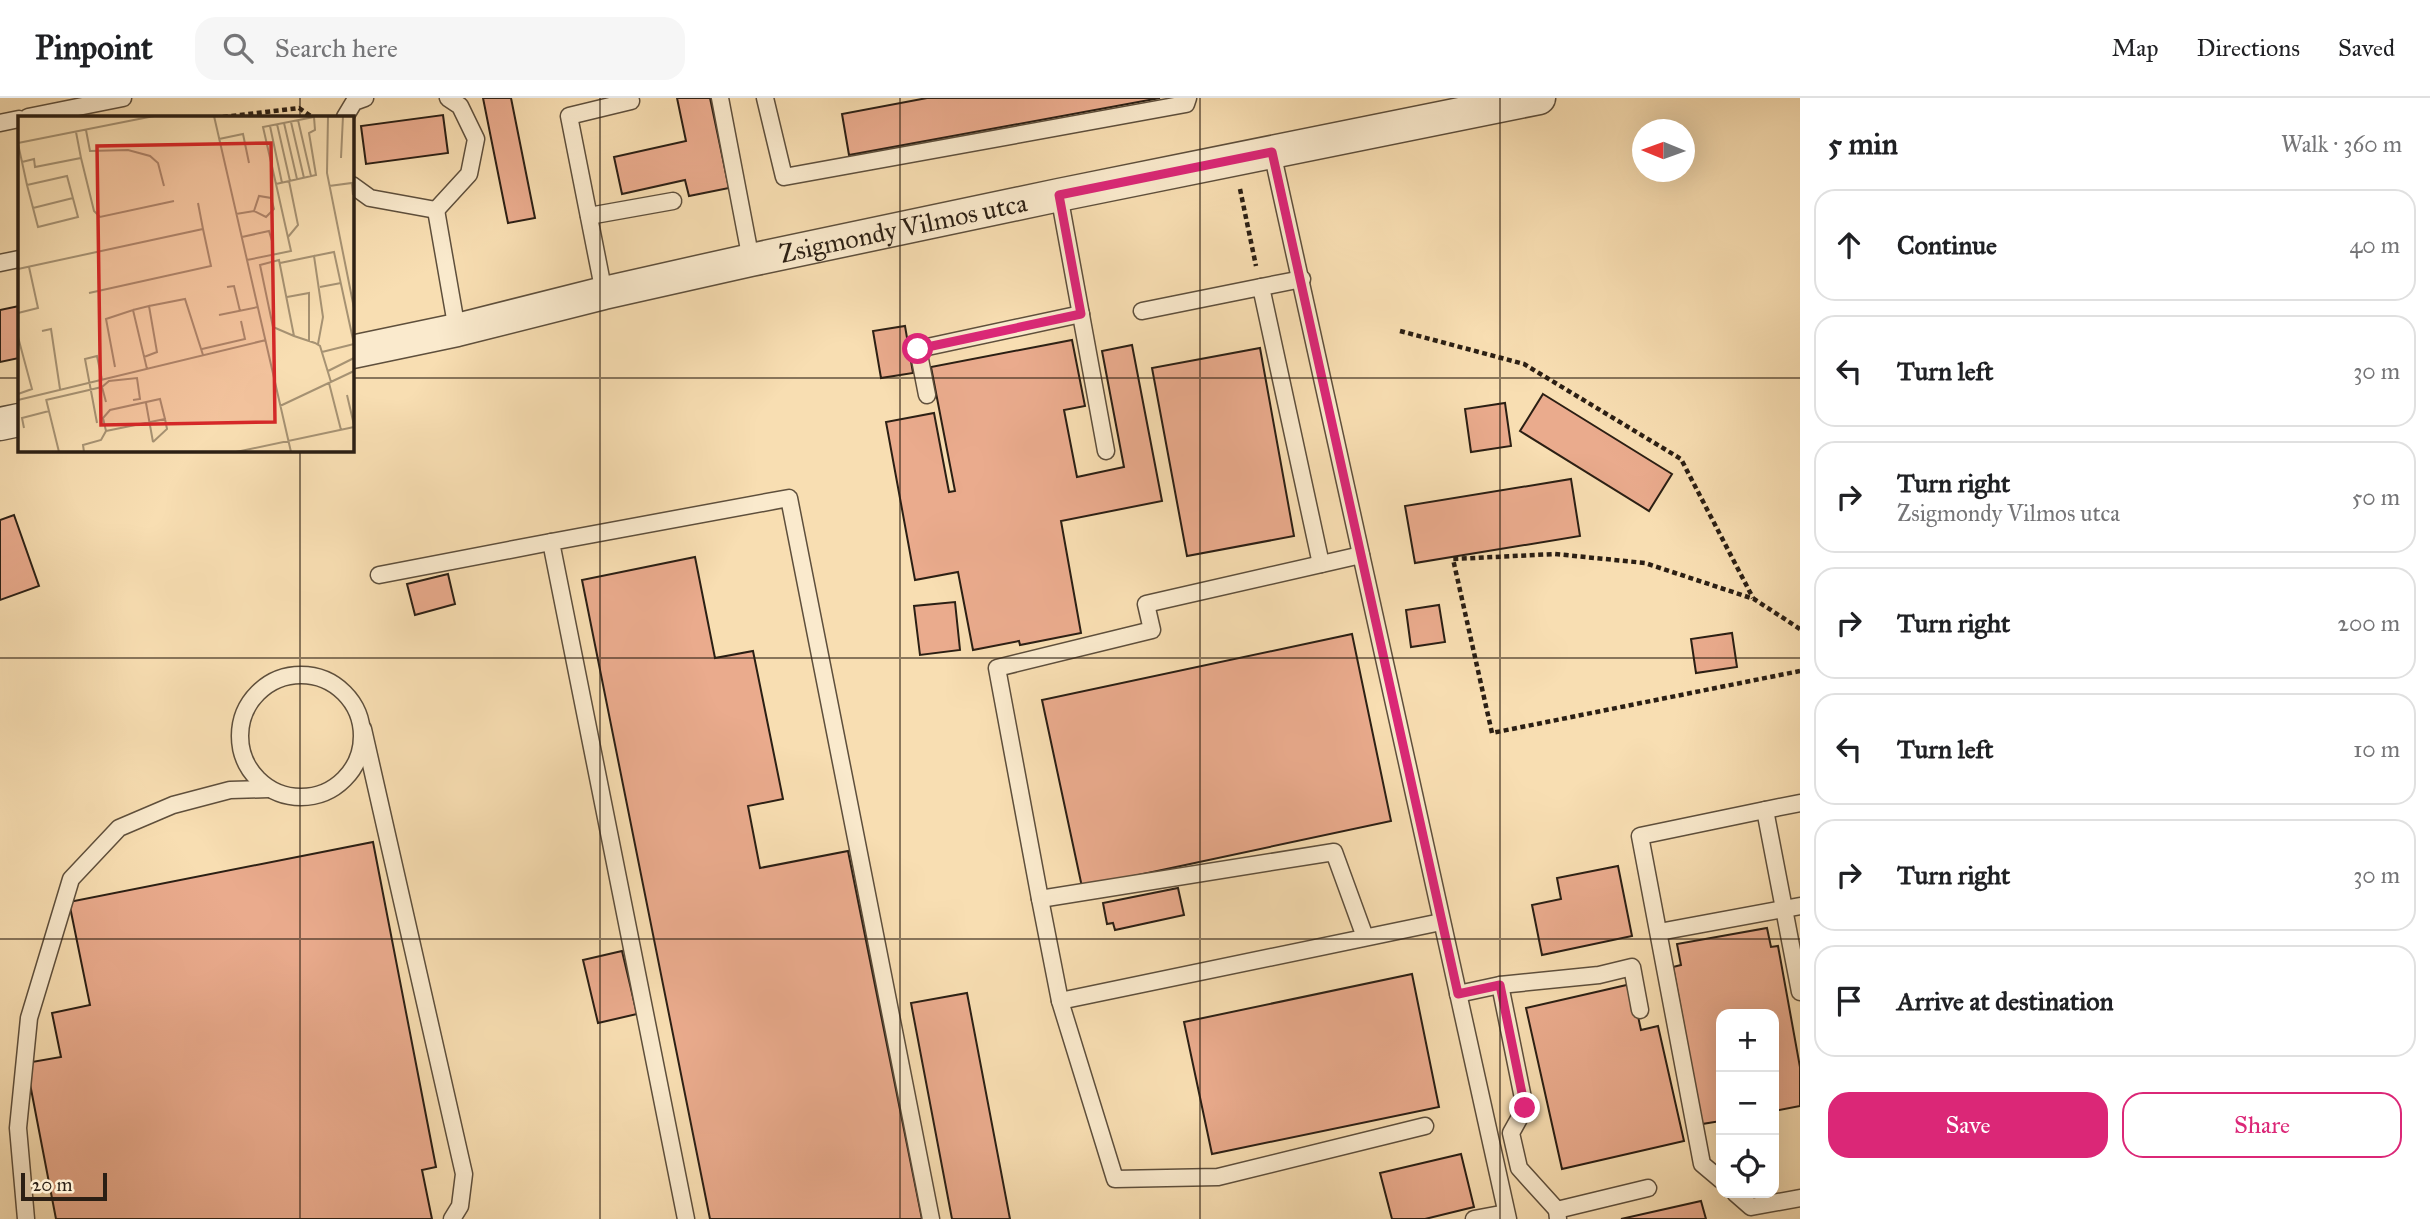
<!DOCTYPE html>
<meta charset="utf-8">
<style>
body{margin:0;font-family:"IM FELL Great Primer",serif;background:#f6f6f6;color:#202124}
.controls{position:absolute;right:21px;bottom:21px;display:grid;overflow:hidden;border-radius:14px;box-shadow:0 7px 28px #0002}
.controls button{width:63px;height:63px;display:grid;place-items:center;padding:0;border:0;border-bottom:2px solid #e0e0e0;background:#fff;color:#202124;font:35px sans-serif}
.compass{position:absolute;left:1632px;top:21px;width:63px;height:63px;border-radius:50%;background:#fff;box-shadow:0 7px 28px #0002;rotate:271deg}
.scale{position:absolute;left:21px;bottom:18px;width:86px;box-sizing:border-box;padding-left:7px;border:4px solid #2b1f14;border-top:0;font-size:19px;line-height:24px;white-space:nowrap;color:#2b1f14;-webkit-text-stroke:5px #faeacd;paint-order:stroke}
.stop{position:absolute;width:21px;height:21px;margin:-16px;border:5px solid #db2777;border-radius:50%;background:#fff}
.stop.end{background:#db2777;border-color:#fff;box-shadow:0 2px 7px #0008}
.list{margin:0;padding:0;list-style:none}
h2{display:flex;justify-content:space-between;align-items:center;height:91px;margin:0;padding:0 28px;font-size:30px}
h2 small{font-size:23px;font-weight:400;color:#757577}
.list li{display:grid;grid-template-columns:46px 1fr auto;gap:21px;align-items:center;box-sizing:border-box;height:112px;margin:0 14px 14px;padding:0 14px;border:2px solid #e0e0e0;border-radius:21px}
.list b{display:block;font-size:26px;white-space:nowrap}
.list p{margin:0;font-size:23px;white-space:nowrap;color:#757577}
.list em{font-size:23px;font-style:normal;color:#757577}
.actions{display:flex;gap:14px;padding:21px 28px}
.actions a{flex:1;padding:16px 0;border:2px solid #db2777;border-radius:21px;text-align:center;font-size:24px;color:#db2777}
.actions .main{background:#db2777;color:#fff}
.icon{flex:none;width:38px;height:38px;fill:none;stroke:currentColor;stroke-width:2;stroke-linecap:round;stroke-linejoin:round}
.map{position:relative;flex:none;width:1800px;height:1121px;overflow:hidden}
header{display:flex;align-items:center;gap:42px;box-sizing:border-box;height:98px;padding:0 35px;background:#fff;border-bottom:2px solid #e0e0e0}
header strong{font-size:33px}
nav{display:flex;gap:38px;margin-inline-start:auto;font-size:24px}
.search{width:490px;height:63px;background:#f6f6f6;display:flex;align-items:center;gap:18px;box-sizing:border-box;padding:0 24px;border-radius:21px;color:#757577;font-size:26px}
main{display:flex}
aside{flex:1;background:#fff}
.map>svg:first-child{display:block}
</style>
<header>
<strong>Pinpoint</strong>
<div class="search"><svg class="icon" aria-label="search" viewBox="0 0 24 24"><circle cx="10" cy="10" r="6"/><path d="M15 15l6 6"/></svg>Search here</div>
<nav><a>Map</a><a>Directions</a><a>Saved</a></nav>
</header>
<main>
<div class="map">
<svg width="1800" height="1121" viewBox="0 0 1800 1121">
<rect width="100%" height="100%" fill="#f8deb2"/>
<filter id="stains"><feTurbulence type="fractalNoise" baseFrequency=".00286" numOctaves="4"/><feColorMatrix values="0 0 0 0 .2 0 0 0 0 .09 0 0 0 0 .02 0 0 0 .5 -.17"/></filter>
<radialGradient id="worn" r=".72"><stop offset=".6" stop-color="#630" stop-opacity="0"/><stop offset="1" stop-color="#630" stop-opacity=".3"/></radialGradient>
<g fill="#eaab8d" stroke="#2b1f14" stroke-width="2">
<polygon points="483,0 511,0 535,120 508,125"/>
<polygon points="677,0 710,0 729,90 689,98 685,82 622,96 614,59 686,43"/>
<polygon points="927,0 1160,0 849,57 842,16"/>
<polygon points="443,17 448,55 366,66 361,28"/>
<polygon points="19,208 19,260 0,264 0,212"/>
<polygon points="905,228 913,275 881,280 873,233"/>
<polygon points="1072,242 1085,308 1064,312 1077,379 1124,369 1102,253 1132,247 1162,403 1061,423 1081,535 1020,547 1019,543 973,552 958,474 915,482 886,324 934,315 949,394 955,393 931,269"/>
<polygon points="1260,250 1294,438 1187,458 1152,270"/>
<polygon points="1543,296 1672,376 1649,413 1520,333"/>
<polygon points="1505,305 1511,348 1471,354 1465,311"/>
<polygon points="1571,381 1580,438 1415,465 1405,408"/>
<polygon points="14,417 39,488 0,502 0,422"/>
<polygon points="695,459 715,560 753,553 783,701 748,708 760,770 848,753 922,1121 710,1121 582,482"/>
<polygon points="448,476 455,506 415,517 407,486"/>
<polygon points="955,504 960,552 920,557 914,508"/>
<polygon points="1439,507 1445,544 1411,549 1406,512"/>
<polygon points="1732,535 1737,569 1696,575 1691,541"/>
<polygon points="1352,536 1391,723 1082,789 1042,602"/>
<polygon points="373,744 436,1069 422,1072 432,1121 56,1121 26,965 61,959 52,915 90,907 69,804"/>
<polygon points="1618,768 1632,838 1542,857 1532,807 1561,801 1557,780"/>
<polygon points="1178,790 1184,817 1115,832 1113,825 1107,826 1103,805"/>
<polygon points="1767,830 1771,849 1778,848 1800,969 1800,1008 1774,1013 1774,916 1721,916 1721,1023 1702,1026 1673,869 1681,867 1677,846"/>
<polygon points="622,853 637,916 598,925 583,862"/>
<polygon points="1412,876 1439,1009 1212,1056 1184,924"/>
<polygon points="1631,886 1641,932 1658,928 1684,1043 1562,1071 1526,910"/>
<polygon points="967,895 1010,1121 952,1121 911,905"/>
<polygon points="1461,1056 1474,1109 1425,1121 1392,1121 1380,1075"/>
<polygon points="1701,1103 1706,1121 1621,1121"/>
</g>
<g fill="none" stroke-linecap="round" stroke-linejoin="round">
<g stroke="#5e4f3c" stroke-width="19">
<g id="lane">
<polyline points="720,0 751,162"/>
<polyline points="765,0 784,79 1186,6 1188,0"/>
<polyline points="28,19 123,0"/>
<polyline points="345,19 354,4 365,0"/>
<polyline points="0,25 19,21"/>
<polyline points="1272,54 1508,1121"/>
<polyline points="352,87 370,100 436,112"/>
<polyline points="1059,97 1106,353"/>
<polyline points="436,112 469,76 476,41 460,8 448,0"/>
<polyline points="436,112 457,232"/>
<polyline points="589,118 673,103"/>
<polyline points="0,165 19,161"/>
<polyline points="1261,189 1302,181"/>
<polyline points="604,195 569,18 631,3"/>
<polyline points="1142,213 1261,189 1321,466"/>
<polyline points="927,297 918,251 1081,216"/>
<polyline points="379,477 551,444"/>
<circle cx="301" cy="638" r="61"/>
<polyline points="363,631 464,1076 460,1108 452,1121"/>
<polyline points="1765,712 1800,705"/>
<polyline points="1040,801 997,570 1152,532 1146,506 1361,457"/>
<polyline points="1659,834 1800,808"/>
<polyline points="1458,896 1500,887"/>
<polyline points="1060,903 1040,801 1334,754 1365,839"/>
<polyline points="1425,1028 1218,1079 1115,1081 1060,903 1441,824"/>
<polyline points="1721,1082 1702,1066 1640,738 1765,712 1800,894"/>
<polyline points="1735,1095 1751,1109 1800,1100"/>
<polyline points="1557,1112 1519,1070 1511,1035 1525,1010 1500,887 1599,877 1632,869 1640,912"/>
<polyline points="26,1121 18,1030 29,920 71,781 119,730 173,707 230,692 269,691"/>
<polyline points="686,1121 551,444 789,400 931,1121"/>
<polyline points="1474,1121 1506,1115"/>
<polyline points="1558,1121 1557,1112 1648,1090"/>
</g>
</g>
<g stroke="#5e4f3c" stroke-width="35">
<g id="street">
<path id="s1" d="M352 254 457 232 604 195 751 162 1059 97 1539 0"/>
<polyline points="0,326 19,322"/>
</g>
</g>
<g stroke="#2b1f14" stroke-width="4.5" stroke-dasharray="5 3.5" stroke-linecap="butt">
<polyline points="223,19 299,10 312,19"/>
<polyline points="1240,91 1256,168"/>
<polyline points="1400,233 1524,266 1681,361 1753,500"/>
<polyline points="1800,531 1754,501 1645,465 1555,456 1453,461 1492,635 1800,573"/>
</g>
<use href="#lane" stroke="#faeacd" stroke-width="16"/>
<use href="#street" stroke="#faeacd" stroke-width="32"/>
</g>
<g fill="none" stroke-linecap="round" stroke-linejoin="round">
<polyline stroke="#db2777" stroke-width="9" points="918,251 1081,216 1059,97 1272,54 1458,896 1500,887 1525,1010"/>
</g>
<path fill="none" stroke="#2b1f14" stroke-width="2" stroke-opacity="0.55" d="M300 0V19M600 0V1121M900 0V1121M1200 0V1121M1500 0V1121M0 280H19M352 280H1800M300 352V1121M0 560H1800M0 841H1800"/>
<g text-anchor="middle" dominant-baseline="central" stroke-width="6" stroke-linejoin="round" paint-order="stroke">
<g font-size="26" fill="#2b1f14" stroke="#faeacd">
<text stroke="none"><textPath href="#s1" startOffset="565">Zsigmondy Vilmos utca</textPath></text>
</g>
</g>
<g transform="translate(18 18)">
<rect width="336" height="336" fill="#f8deb2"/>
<path fill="none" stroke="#a69273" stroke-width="2" d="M196 0 273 336M310 0 309 57 336 192M280 4 293 60M273 6 286 62M266 7 279 63M259 8 272 65M252 10 264 67M68 14 72 35 110 34 132 40 140 47 146 70M58 16 63 42M201 23 225 18 231 47M0 27 136 0M0 28 4 46 9 69 20 111 60 101 49 60 9 69M323 42 325 0M4 46 16 43 17 51 63 42 76 95 82 101 156 85M311 70 334 67 335 79M180 87 185 113M15 92 55 82M218 98 236 95 248 101 256 93 253 82 241 80 236 95M224 121 251 115 254 125M270 121 280 109 271 65M296 140 316 136 336 228 304 236M229 144 273 135 258 68 245 11 296 1 297 14 291 17 298 59 258 68M262 147 296 140 305 201 300 228M0 153 185 113 193 150 71 177M209 171 216 170 222 195M302 171 323 167M269 181 291 177V225M131 190 167 183 185 239M115 194 131 190 139 236 126 241M0 197 20 192 11 151M201 199 240 191M24 215 33 213 42 273M276 220 261 144 242 149 255 211 276 220 297 227 302 230 313 266M0 221 14 273 0 278M184 233 227 223 223 205M97 251 88 203 115 194 129 253M310 255 336 242M311 267 323 314M84 271 91 265 119 262 122 283 115 284M329 279 336 309M28 283 41 336M0 284 248 224M28 284 84 271 88 286M128 287 135 326M262 290 336 255M79 307 67 243 79 240 84 264M6 312 4 302 31 295M135 326 149 313 147 303M66 336 65 329 83 324 88 315 85 302 92 294 142 283 147 303 88 315M218 336 336 311"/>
<path fill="#d62828" fill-opacity="0.15" stroke="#d62828" stroke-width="3.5" d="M253 27 257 306 83 309 79 30Z"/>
<rect width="336" height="336" fill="none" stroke="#2b1f14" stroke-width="3.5"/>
</g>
<rect width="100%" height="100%" filter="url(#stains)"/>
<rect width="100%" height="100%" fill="url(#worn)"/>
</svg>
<div class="controls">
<button>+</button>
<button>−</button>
<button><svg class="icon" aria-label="locate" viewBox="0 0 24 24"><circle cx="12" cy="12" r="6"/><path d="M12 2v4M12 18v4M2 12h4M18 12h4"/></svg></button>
</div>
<svg class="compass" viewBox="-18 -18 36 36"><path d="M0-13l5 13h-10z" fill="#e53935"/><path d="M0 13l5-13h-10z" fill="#757577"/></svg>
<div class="scale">20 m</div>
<div class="stop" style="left:918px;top:251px"></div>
<div class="stop end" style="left:1525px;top:1010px"></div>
</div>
<aside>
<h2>5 min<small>Walk · 360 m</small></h2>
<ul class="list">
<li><svg class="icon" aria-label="ahead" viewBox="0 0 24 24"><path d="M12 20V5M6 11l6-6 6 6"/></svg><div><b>Continue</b></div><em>40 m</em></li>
<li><svg class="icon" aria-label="left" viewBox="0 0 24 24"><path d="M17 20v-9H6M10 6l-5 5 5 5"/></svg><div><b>Turn left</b></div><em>30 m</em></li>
<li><svg class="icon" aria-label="right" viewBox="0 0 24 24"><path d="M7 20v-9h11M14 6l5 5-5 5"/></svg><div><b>Turn right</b><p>Zsigmondy Vilmos utca</p></div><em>50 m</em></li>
<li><svg class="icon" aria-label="right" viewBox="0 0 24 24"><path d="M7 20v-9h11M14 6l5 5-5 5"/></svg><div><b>Turn right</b></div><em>200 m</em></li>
<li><svg class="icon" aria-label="left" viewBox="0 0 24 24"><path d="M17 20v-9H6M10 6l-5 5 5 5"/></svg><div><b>Turn left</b></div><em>10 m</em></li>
<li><svg class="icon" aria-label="right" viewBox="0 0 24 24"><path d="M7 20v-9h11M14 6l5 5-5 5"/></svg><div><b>Turn right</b></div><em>30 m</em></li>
<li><svg class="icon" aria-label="arrive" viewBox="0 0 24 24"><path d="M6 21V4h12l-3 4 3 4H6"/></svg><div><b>Arrive at destination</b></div></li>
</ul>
<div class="actions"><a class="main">Save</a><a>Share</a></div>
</aside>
</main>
